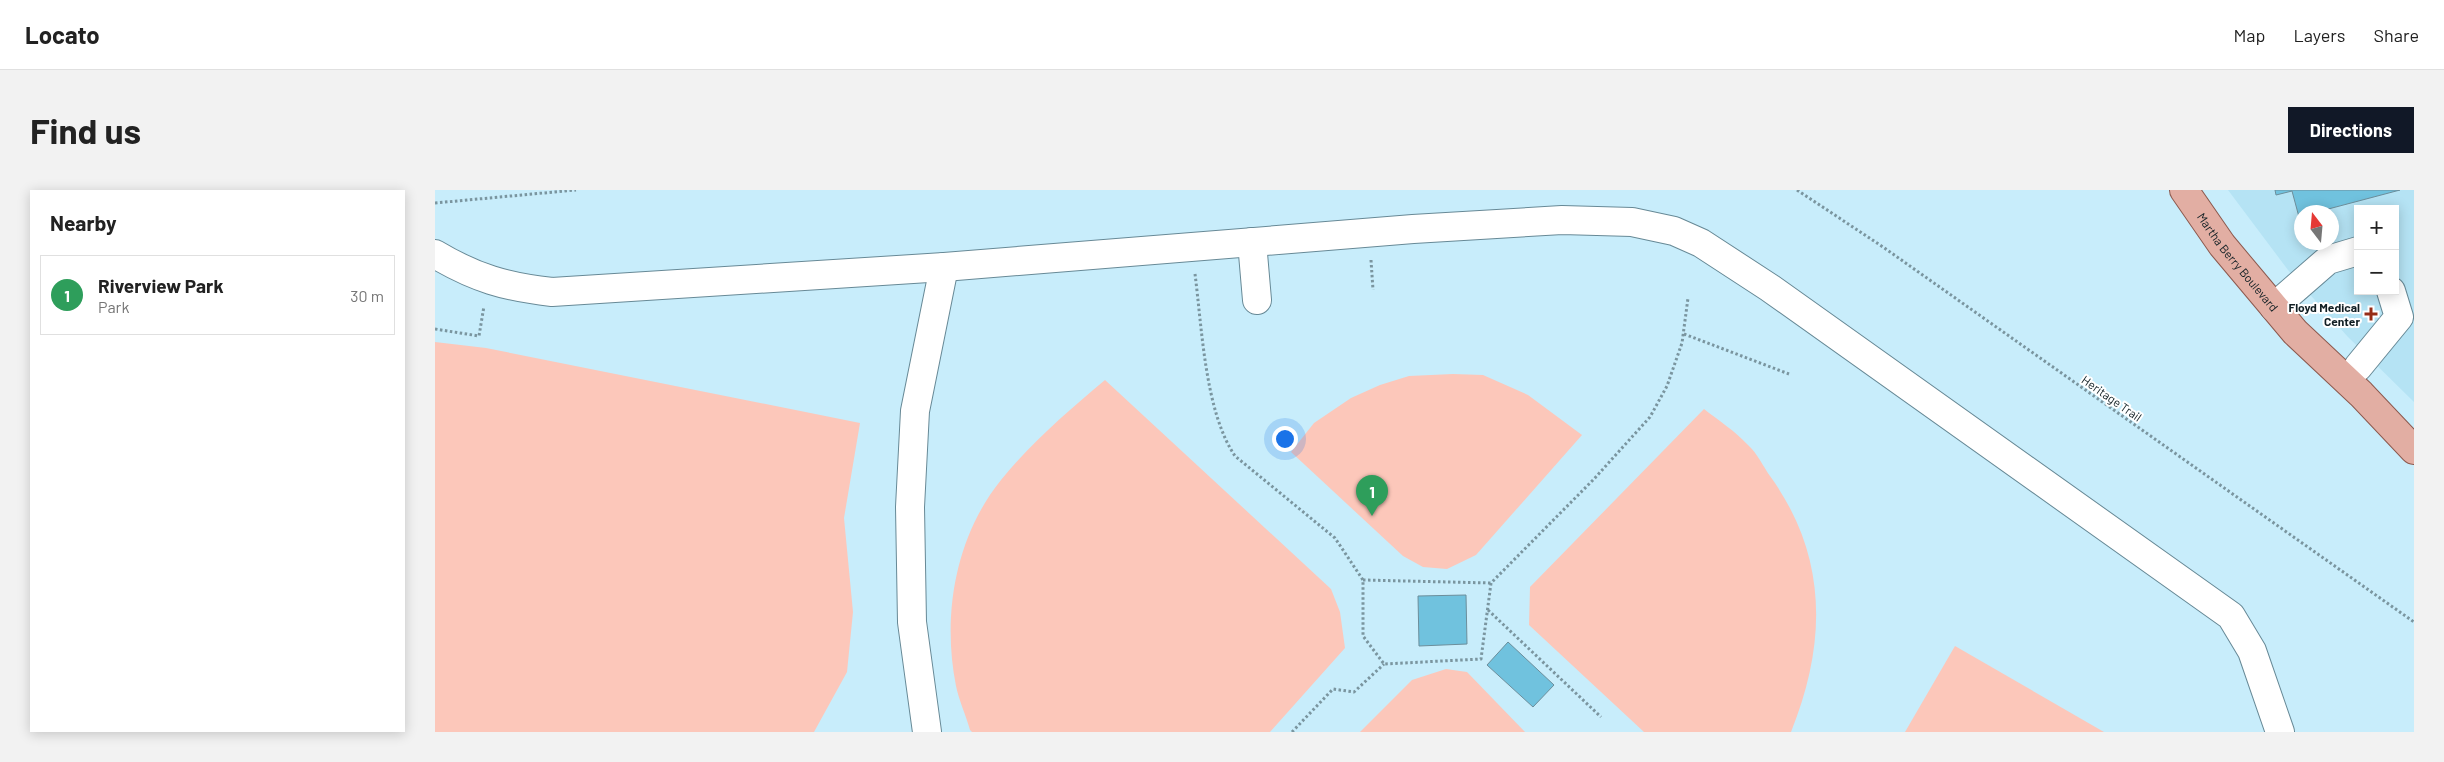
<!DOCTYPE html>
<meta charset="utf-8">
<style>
body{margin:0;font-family:Barlow,sans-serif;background:#f2f2f2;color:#222}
.controls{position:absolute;right:15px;top:15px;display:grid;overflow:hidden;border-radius:0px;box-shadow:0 2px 12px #0003}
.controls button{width:45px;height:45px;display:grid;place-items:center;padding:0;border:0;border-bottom:1px solid #e0e0e0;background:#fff;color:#222;font:25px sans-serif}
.compass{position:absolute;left:1859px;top:15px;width:45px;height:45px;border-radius:50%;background:#fff;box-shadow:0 2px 12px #0003;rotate:344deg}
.you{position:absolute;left:849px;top:248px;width:18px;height:18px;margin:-12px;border:4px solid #fff;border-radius:50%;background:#1a73e8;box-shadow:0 0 0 8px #1a73e833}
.badge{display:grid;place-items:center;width:32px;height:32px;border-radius:50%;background:#111827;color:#fff;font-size:16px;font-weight:700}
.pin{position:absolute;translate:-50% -41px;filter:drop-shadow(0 1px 2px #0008)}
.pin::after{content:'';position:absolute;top:26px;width:18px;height:15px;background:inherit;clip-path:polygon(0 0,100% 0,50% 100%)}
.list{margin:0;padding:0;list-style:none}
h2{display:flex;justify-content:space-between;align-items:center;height:65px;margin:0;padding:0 20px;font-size:21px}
h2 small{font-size:16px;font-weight:400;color:#767676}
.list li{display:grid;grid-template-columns:32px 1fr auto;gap:15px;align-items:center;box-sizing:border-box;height:80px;margin:0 10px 10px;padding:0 10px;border:1px solid #e0e0e0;border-radius:0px}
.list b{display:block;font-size:19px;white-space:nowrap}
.list p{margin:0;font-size:16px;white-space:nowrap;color:#767676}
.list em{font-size:16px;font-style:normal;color:#767676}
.map{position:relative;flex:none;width:1979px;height:542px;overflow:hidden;border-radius:0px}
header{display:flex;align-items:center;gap:30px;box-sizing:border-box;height:70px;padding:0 25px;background:#fff;border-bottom:1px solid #e0e0e0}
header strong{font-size:24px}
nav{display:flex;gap:28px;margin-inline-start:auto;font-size:18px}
.intro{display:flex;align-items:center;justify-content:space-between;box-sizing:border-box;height:120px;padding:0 30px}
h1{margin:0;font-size:35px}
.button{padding:12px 22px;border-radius:0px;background:#111827;color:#fff;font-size:18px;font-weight:700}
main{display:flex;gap:30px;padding:0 30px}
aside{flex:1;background:#fff;border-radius:0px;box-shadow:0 2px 12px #0003}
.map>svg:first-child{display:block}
</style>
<header>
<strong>Locato</strong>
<nav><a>Map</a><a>Layers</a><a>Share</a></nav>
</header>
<div class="intro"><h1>Find us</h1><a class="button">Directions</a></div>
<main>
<aside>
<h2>Nearby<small></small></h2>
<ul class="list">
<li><span class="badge" style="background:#2e9e5b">1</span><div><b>Riverview Park</b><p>Park</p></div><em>30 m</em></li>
</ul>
</aside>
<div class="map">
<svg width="1979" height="542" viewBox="0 0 1979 542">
<rect width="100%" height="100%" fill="#c8edfb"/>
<path fill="#b5e3f4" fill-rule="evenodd" d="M1793 0H1979V212L1913 147 1853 80ZM1923 19H1960V101H1923ZM1866 22H1896V52H1866Z"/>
<g fill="#fcc7ba">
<polygon points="0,152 51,158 425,233 409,328 418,422 412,482 379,542 0,542"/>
<polygon points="1018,184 1048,185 1093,205 1147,245 1041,365 1012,379 988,377 968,366 856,262 879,233 916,208 945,195 974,186"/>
<path d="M670 190 896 399 905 422 910 458 835 542H537L535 540C531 525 524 511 521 496 507 426 520 347 566 290 596 253 633 221 670 190Z"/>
<path d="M1269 219C1283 230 1300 241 1313 255 1322 263 1328 276 1335 286 1393 366 1392 453 1356 542H1209L1094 435 1095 397Z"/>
<polygon points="1520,456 1669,542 1470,542"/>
<polygon points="1011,479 1032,482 1090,542 925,542 977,490"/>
</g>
<g fill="#70c2de" stroke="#6c8e9b">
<polygon points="1840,0 1965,0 1882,22 1866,22 1866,27 1864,27 1857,1 1841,5"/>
<polygon points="1031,405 1032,454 984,456 983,406"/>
<polygon points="1073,452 1119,495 1098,517 1052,475"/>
</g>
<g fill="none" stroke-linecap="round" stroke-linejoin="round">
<g stroke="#678996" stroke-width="30">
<g id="minor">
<polyline points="817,52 822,110"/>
<path d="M0 64C40 88 71 97 117 102L509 77 978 39 1127 30 1197 32 1239 41 1266 53 1335 98 1796 426 1817 461 1845 542"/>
<polyline points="1839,117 1893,70 1923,61"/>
<polyline points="1923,177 1964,127 1956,101"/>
<polyline points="492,542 477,432 475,317 480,221 509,77"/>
</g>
</g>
<g stroke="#8c594e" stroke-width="30">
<g id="major">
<path id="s1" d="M1749 0 1787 55 1860 142 1926 204 1979 260"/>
</g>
</g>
<g stroke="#7a959f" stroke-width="3" stroke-dasharray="2.5 2.5" stroke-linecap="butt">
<polyline points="1362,0 1448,57 1979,432"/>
<polyline points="0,13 141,0"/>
<polyline points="936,70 938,100"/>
<path d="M760 84C767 138 770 222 800 266L900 348 928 390V446L949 474 1046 469 1056 393 1159 289 1215 227 1232 196 1247 153 1253 108"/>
<polyline points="0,139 44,146 49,116"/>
<polyline points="1249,144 1354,184"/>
<polyline points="928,390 1056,393"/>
<polyline points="1053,420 1166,527"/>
<polyline points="857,542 898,499 919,502 949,474"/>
</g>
<use href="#minor" stroke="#fff" stroke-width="28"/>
<use href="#major" stroke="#e2aea3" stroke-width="28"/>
</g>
<path fill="#962d17" stroke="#fff" stroke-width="2" d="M1933.5 116.5h5v5h5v5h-5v5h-5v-5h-5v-5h5z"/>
<g text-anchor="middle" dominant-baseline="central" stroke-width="4" stroke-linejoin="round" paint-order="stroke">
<g font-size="12" fill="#111f24" stroke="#fff">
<text stroke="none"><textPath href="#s1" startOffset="90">Martha Berry Boulevard</textPath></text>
<text transform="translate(1677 208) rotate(35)">Heritage Trail</text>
</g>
<g font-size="12" font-weight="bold" fill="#111f24" stroke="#fff" text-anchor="end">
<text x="1925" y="117">Floyd Medical<tspan x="1925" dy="14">Center</tspan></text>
</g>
</g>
</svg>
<div class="controls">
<button>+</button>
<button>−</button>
</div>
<svg class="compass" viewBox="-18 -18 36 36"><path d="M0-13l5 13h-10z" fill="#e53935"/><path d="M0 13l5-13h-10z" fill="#767676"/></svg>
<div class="you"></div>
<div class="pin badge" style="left:937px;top:326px;background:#2e9e5b">1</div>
</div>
</main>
